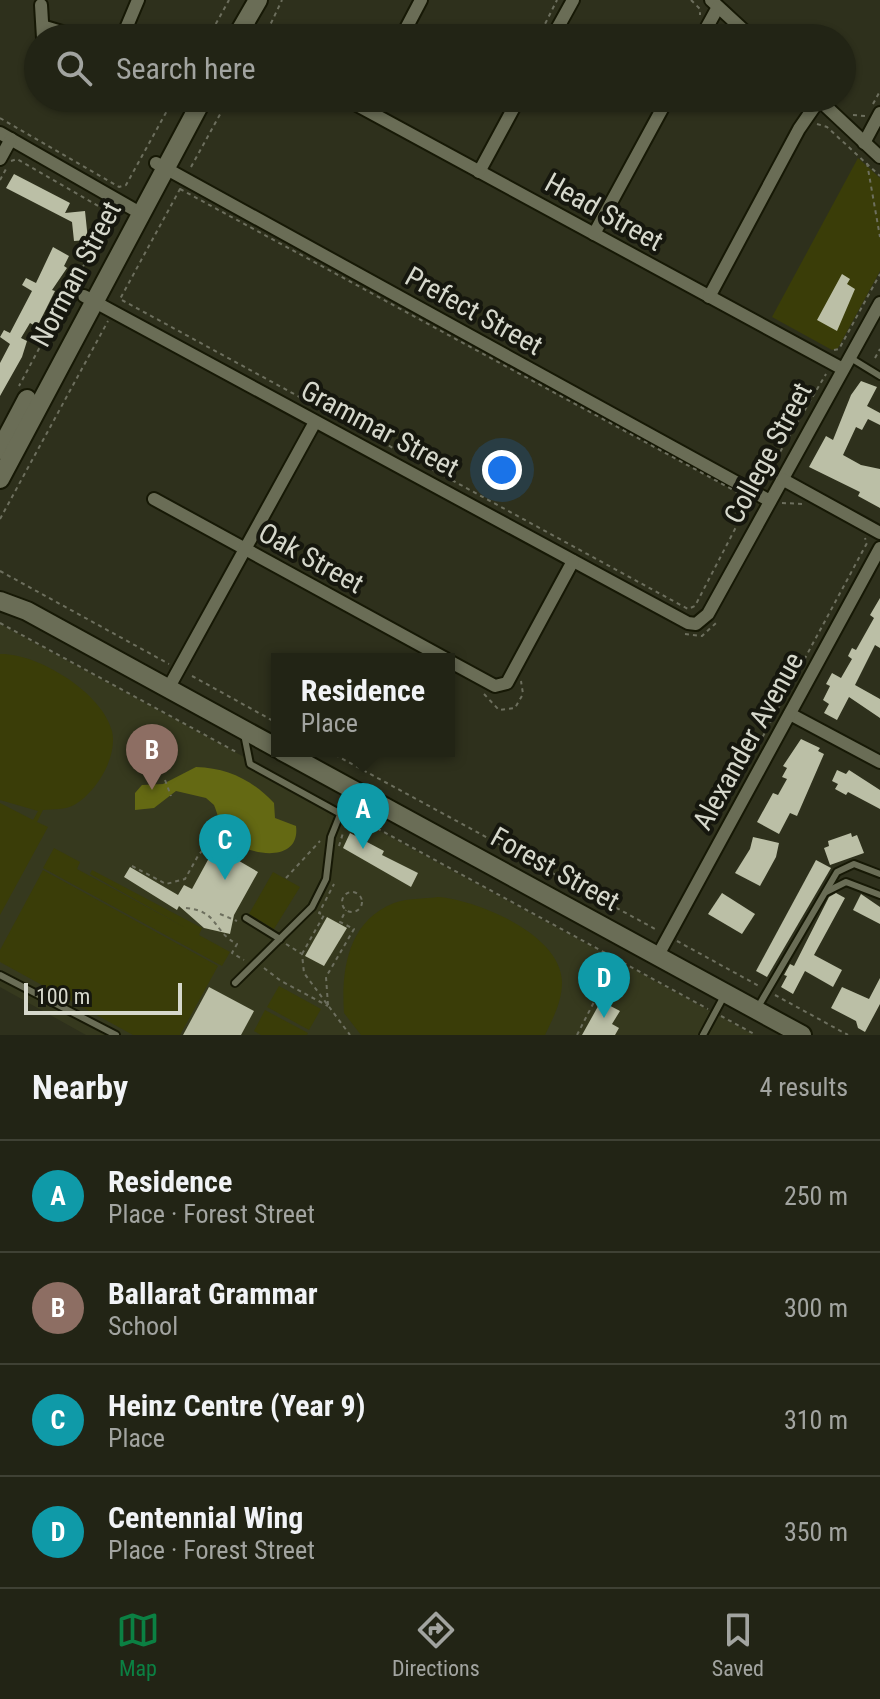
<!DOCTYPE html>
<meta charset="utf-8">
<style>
body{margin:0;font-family:"Roboto Condensed",sans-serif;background:#2a2c1e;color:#f1f3f6}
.scale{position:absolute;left:24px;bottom:20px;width:158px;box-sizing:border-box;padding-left:8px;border:4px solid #d6d8cc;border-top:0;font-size:22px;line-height:28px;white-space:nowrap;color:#d6d8cc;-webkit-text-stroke:6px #16170e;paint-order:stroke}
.you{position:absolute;left:502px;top:470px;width:28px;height:28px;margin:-20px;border:6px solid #fff;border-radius:50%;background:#1a73e8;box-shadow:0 0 0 12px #1a73e833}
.badge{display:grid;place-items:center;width:52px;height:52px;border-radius:50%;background:#0b8043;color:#fff;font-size:26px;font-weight:700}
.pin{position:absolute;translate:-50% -66px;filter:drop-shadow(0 2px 4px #0008)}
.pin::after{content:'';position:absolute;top:42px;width:28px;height:24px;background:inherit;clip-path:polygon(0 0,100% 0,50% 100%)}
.popup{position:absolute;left:271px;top:653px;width:184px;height:104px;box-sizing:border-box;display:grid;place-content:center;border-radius:0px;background:#222415;filter:drop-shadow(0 2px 6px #0005);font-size:26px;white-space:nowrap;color:#a2a4a0}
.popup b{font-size:30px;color:#f1f3f6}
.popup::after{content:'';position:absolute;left:50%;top:100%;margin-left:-16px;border:16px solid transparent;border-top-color:#222415}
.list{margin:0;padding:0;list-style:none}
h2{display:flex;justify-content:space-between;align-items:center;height:104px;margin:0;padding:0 32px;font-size:34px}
h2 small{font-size:26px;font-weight:400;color:#a2a4a0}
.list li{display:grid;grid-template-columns:52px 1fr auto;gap:24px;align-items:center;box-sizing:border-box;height:112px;padding:0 32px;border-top:2px solid #3f4134}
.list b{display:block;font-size:30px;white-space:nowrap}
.list p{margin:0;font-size:26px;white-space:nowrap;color:#a2a4a0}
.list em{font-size:26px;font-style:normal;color:#a2a4a0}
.icon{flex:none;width:44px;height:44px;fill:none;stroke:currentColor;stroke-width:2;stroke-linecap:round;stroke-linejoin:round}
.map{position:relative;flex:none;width:880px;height:1035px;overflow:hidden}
.search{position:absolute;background:#222415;box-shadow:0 2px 6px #0004;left:24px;right:24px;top:24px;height:88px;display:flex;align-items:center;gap:20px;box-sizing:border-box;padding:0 28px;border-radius:44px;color:#a2a4a0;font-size:30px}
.sheet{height:552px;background:#222415}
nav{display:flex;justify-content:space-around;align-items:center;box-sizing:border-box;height:112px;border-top:2px solid #3f4134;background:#222415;font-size:22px;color:#a2a4a0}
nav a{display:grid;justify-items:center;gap:4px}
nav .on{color:#0b8043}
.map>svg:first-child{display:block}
</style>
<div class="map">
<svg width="880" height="1035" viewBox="0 0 880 1035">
<rect width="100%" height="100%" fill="#2e301c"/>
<polygon fill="#36391e" points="0,624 754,1035 86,1035 0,987"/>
<g fill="#3a3d08">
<polygon points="858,158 880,178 880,271 838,348 832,350 772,317"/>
<path d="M0 654C37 653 102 692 112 731 118 757 96 793 74 805 66 810 52 809 43 810L37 822 48 827 0 915V803L33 820 38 811 0 800Z"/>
<polygon points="54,848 80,862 77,869 186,928 90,874 92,870 202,928 199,935 230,952 222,966 43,868"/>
<polygon points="43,870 218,966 180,1035 133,1035 0,962 0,950"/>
<polygon points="273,872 300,887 274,929 249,914"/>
<path d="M438 897C477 900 561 934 562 982 562 1002 553 1018 545 1035H361L344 1013C341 970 348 921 394 903 407 898 424 899 438 897Z"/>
<polygon points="279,986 321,1009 309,1030 267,1007"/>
<polygon points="265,1010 308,1033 307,1035 261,1035 254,1031"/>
</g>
<path fill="#646913" d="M196 767C228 768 252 780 274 803L275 818 296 826C301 864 248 856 230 839 220 829 219 817 214 805L206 798 176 791 154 808 135 810V793L142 785 163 784Z"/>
<g fill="#bbbfa6">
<polygon points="14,174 70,203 65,213 85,211 88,240 74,241 72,222 6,188"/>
<polygon points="53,247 69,256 64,266 67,268 52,290 55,291 37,327 30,323 21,338 27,341 22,357 0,396 0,363 10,344 0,337 4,330 10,333 32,291 22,285 26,278 36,283"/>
<polygon points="842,274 850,279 847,284 855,289 837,331 817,320"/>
<polygon points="861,381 877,387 867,406 880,413 880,425 868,419 862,430 856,427 843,455 861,465 880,469 880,508 858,496 860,492 809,467 826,436 833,440 851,395"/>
<polygon points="880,598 880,648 875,645 855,685 880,699 880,718 849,697 837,720 824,713 829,704 823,700 830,686 826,684 832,673 841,678 852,659 848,656 852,648 856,650 874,618 870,615"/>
<polygon points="801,739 820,748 818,751 824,754 797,816 790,813 779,834 757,822 773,793 778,795 787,779 782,777 787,768 783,766"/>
<polygon points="837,770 846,774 849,770 880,790 880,809 848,792 846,795 835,789 838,784 832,781"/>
<polygon points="350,833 384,851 382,855 418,873 411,887 343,848"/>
<polygon points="851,833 852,837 857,835 864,853 830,865 824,848 829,846 828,841"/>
<polygon points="753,837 779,843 776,857 760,886 735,873 750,849"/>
<polygon points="215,847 258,872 234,915 230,934 204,928 179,906 177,910 124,877 130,867 178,895 184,885 192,889"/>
<polygon points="816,860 831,868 767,977 756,971"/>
<polygon points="722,893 755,914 742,934 708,914"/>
<polygon points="836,893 845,898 814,955 842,970 833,987 805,971 793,994 781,987 787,976 784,975 790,964 794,966 829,897"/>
<polygon points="861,894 880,907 880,924 853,910"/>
<polygon points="327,917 347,928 324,966 305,956"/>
<polygon points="880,978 880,1004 865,1032 858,1028 856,1021 831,1008 842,987 869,999"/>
<polygon points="209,987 254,1011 241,1035 183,1035"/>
<polygon points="601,1001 620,1011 612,1024 619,1028 615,1035 582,1035"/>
</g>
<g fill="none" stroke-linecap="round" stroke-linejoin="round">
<g stroke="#161805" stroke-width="10">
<g id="lane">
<polyline points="849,357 880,376"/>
<polyline points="244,734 250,764 339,813"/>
<polyline points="826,892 846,882 880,895"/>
<polyline points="246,918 280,939"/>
<polyline points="0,975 116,1035"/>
<polyline points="235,983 312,907 326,879 331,837 349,792"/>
<polyline points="758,1007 837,872 854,864 880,874"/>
<polyline points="703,1035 724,996"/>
</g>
</g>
<g stroke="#161805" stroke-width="16">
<g id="street">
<polyline points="711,0 752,38"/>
<polyline points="41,5 43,38"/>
<polyline points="45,27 82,38"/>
<polyline points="122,38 138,0"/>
<polyline points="401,38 421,0"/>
<polyline points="552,38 573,0"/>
<polyline points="701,38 718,7"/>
<polyline points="344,98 841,368"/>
<polyline points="817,98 880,157"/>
<polyline points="0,133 140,213"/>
<polyline points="864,143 880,113"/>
<polyline points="0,159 11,139"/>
<polyline points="156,163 770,501"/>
<polyline points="479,172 519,98"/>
<polyline points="594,234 668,98"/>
<polyline points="84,296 688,623 696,624 708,614 880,303"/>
<polyline points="709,297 799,129 819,100"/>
<polyline points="782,479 880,533"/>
<polyline points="154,499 446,659"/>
<polyline points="449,661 495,686 507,683 573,561"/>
<polyline points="169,687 315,422"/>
<polyline points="790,714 880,762"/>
<polyline points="657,957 880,548"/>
</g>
</g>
<g stroke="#161805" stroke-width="22">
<g id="secondary">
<polyline points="236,38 258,0"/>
<polyline points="0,450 27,399"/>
<polyline points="0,479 203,98"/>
<polyline points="0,601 27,611 277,748"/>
<polyline points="282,751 802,1035"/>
</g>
</g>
<g stroke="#6d6f5e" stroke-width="2" stroke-dasharray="4 4" stroke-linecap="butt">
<polyline points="691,0 700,9 700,15"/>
<polyline points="761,31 769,38"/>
<polyline points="716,34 724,33 732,38"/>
<polyline points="208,38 229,0"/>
<polyline points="264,38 282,0"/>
<polyline points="538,38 557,0"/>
<polyline points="320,98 337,107"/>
<polyline points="797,98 798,109"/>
<polyline points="873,104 880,91"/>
<polyline points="853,115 865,116"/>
<polyline points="0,118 119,187 126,185 174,98"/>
<polyline points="817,124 827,127 880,176"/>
<polyline points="11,161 17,159 105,210 108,220 19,386"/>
<polyline points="867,163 880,237"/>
<polyline points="191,167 229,98"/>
<polyline points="0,180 6,169"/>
<polygon points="180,189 748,498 748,504 695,606 688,609 120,299"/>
<polyline points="834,350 839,349 880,274"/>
<polyline points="875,358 880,349"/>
<polyline points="757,480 763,481 826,374"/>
<polyline points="782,503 804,504"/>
<polyline points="0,519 108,321"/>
<polyline points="0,571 169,664"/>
<polyline points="0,623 238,753"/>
<polyline points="685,634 702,636 716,623"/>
<polyline points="192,676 277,723"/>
<polyline points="484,694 499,710 515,708 523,694 521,681"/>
<polyline points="328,751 657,930"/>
<polyline points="755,751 867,543 865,538"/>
<polyline points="362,769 372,751"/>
<polyline points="165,780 171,796"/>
<polyline points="349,813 708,1009"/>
<polyline points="339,846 343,833"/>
<polyline points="132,866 166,884 185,879 199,854 210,844 228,853"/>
<polyline points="286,878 320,841"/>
<circle cx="352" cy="902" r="10"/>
<path d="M186 908C219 911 213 932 237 944L232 953 244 960"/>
<polyline points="220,914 237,921"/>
<polyline points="677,941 759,986"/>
<polyline points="286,944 302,954 304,973 350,1035"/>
<polyline points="302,954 324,915 319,913 334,884"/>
<polyline points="264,968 281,981 328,1006"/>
<polyline points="775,995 848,1035"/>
<polyline points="328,1005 326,977 354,929 340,922 346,910"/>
<polyline points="721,1016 756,1035"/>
<polyline points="577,1035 611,969 604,965 609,956"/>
</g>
<use href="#lane" stroke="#6a6d56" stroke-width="6"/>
<use href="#street" stroke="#6a6d56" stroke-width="12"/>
<use href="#secondary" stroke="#6a6d56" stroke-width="18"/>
</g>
<g text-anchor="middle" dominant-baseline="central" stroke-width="8" stroke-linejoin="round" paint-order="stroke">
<g font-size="28" fill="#d6d8cc" stroke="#16170e">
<text transform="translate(604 212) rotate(29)">Head Street</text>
<text transform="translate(76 274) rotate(-62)">Norman Street</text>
<text transform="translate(474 311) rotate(29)">Prefect Street</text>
<text transform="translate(380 429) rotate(28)">Grammar Street</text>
<text transform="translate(768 453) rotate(-62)">College Street</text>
<text transform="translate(311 558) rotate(29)">Oak Street</text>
<text transform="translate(748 741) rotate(-61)">Alexander Avenue</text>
<text transform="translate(555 869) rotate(29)">Forest Street</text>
</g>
</g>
</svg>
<div class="scale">100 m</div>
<div class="you"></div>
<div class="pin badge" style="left:363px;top:849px;background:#0f9aa8">A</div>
<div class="popup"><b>Residence</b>Place</div>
<div class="pin badge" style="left:152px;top:790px;background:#8d6e63">B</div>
<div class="pin badge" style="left:225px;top:880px;background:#0f9aa8">C</div>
<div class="pin badge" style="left:604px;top:1018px;background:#0f9aa8">D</div>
<div class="search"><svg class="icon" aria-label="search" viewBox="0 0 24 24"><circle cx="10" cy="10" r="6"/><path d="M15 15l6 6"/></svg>Search here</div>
</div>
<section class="sheet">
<h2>Nearby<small>4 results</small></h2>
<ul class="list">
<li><span class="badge" style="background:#0f9aa8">A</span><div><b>Residence</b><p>Place · Forest Street</p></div><em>250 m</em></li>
<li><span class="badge" style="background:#8d6e63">B</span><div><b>Ballarat Grammar</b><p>School</p></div><em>300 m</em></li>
<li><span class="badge" style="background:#0f9aa8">C</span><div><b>Heinz Centre (Year 9)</b><p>Place</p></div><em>310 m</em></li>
<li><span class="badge" style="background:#0f9aa8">D</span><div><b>Centennial Wing</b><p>Place · Forest Street</p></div><em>350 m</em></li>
</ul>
</section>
<nav>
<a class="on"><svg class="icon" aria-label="map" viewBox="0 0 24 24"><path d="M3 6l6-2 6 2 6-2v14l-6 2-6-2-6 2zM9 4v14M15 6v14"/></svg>Map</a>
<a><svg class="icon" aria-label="directions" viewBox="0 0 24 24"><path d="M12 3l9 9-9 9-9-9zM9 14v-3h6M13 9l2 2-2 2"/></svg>Directions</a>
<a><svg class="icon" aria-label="saved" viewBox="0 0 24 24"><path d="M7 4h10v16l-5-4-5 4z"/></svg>Saved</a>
</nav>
